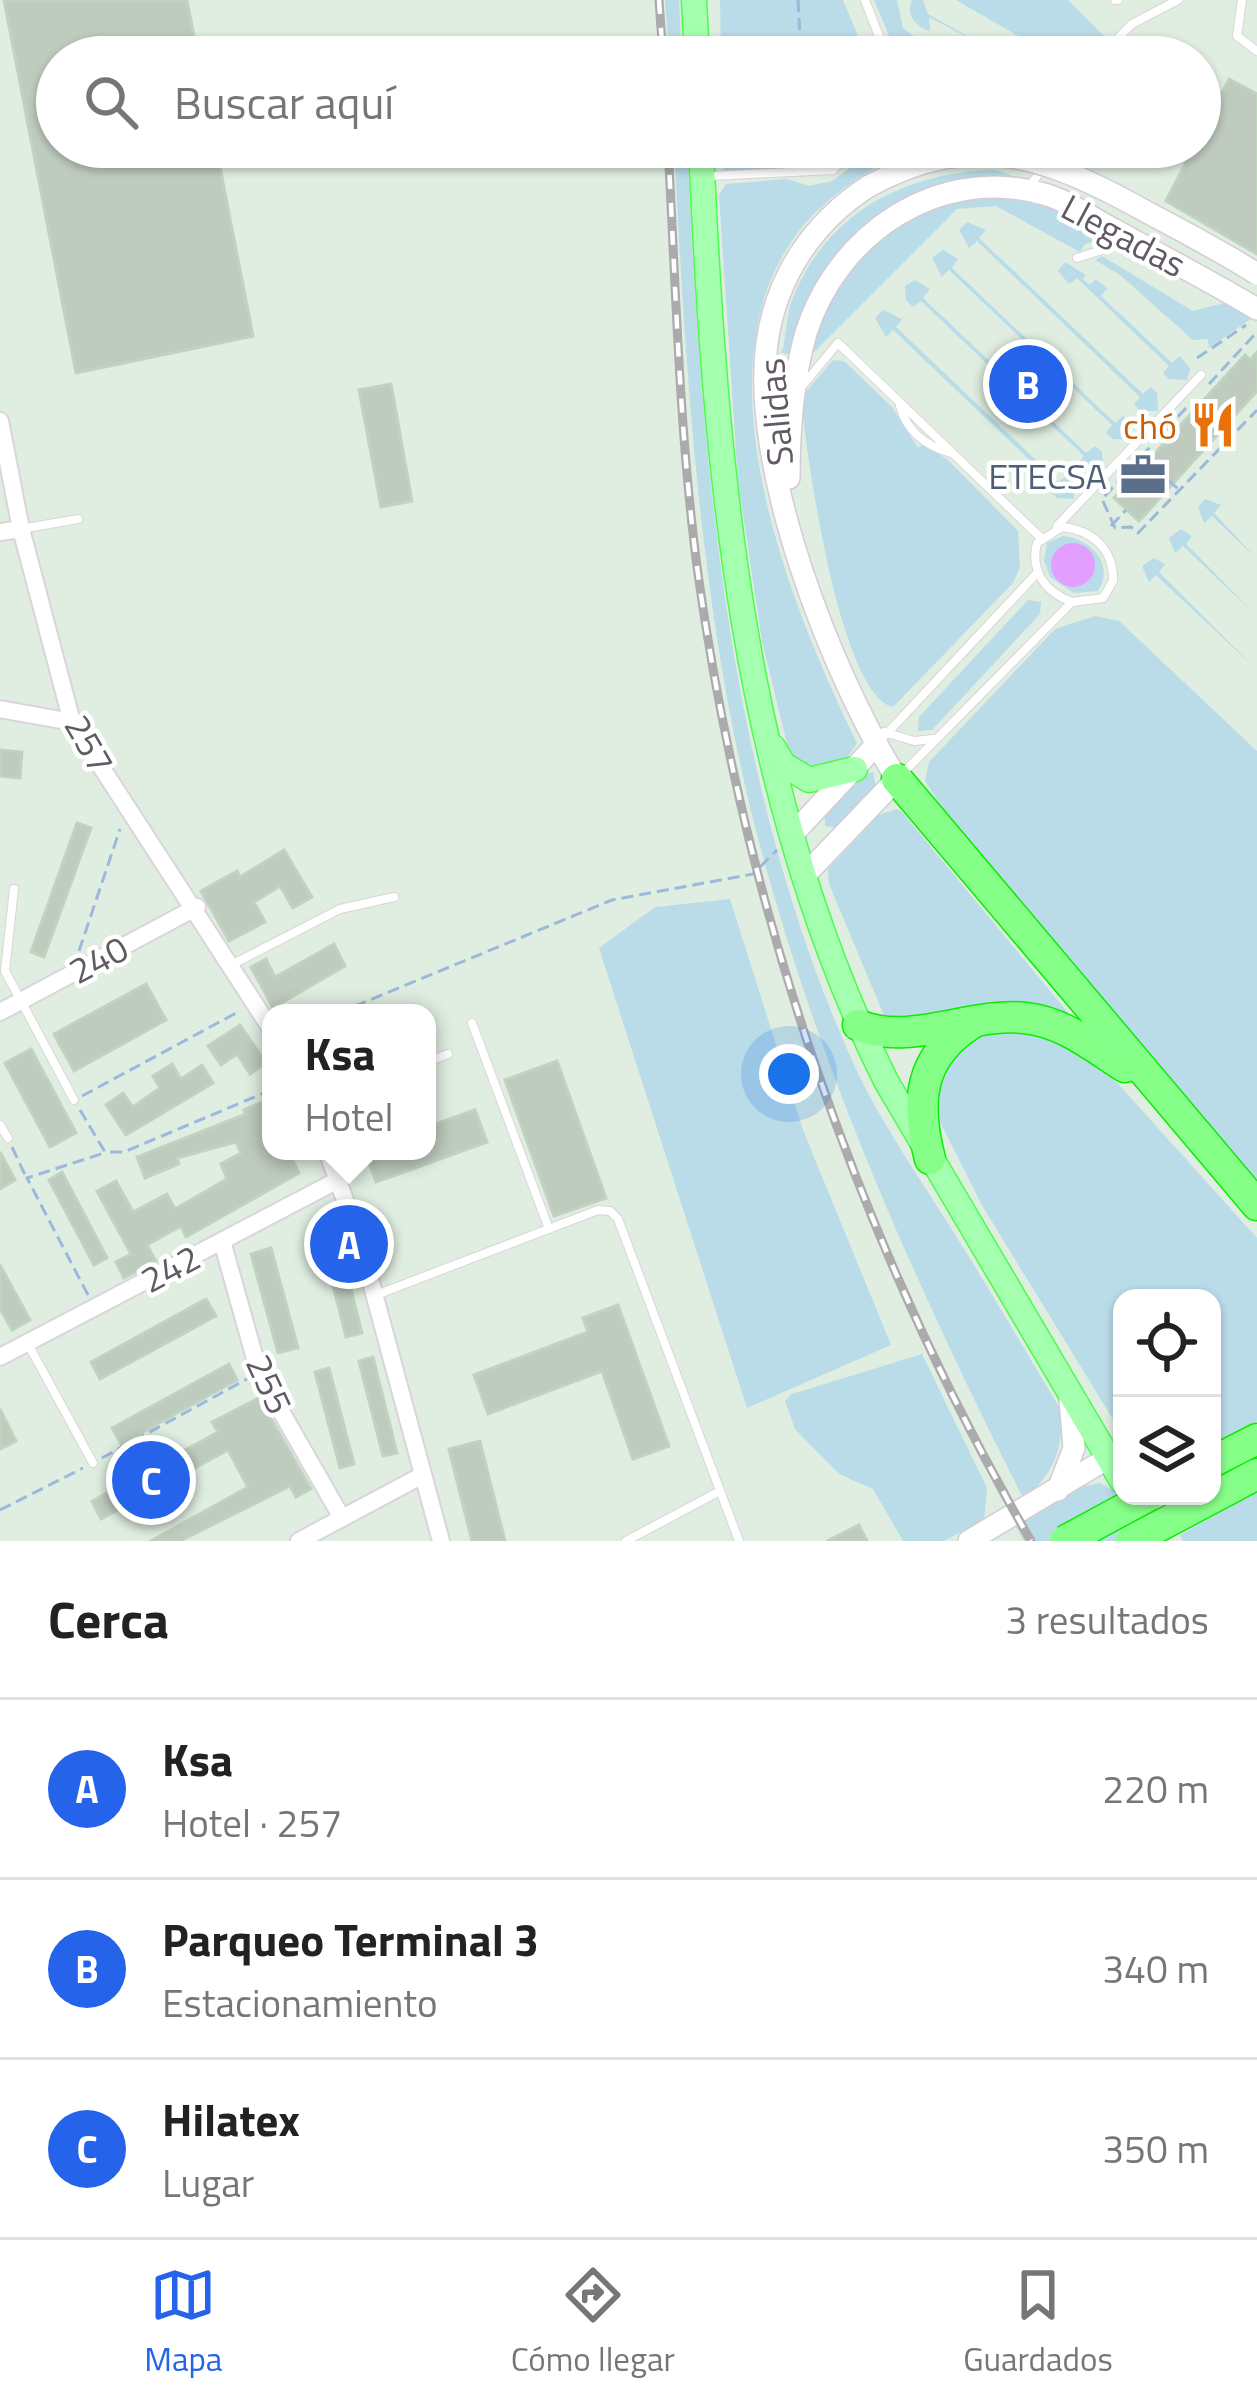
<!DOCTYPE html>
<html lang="es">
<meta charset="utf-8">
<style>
body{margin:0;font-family:"Titillium Web",sans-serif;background:#f6f6f6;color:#222}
.controls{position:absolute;right:36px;bottom:36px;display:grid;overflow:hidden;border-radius:24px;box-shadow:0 3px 9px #0004}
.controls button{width:108px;height:108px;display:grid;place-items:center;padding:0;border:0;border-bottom:3px solid #e0e0e0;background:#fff;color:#222;font:60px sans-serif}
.you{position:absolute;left:789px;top:1074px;width:42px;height:42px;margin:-30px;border:9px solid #fff;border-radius:50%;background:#1a73e8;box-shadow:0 0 0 18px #1a73e833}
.badge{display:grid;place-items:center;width:78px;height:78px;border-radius:50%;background:#2563eb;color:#fff;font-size:39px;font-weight:700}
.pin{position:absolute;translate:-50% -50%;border:6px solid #fff;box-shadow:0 3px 12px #0006}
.popup{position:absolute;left:262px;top:1004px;width:174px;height:156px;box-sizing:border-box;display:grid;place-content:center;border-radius:24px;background:#fff;filter:drop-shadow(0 3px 9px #0005);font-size:39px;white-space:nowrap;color:#767676}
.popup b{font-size:45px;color:#222}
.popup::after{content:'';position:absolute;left:50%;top:100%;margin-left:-24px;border:24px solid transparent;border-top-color:#fff}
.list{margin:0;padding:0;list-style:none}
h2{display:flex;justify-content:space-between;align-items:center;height:156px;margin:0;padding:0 48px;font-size:51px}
h2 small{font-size:39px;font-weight:400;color:#767676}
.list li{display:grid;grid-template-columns:78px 1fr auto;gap:36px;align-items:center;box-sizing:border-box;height:180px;padding:0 48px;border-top:3px solid #e0e0e0}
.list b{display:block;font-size:45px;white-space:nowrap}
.list p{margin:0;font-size:39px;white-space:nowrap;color:#767676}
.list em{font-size:39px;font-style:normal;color:#767676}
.icon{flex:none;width:66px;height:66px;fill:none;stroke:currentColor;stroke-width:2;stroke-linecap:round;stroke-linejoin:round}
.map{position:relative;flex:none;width:1257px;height:1541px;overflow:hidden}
.search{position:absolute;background:#fff;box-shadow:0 3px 9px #0004;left:36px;right:36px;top:36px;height:132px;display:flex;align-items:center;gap:30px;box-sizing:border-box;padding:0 42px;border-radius:66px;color:#767676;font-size:45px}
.sheet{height:696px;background:#fff}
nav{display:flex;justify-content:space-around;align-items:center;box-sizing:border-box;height:168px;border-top:3px solid #e0e0e0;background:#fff;font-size:33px;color:#767676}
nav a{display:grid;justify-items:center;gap:6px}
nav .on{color:#2563eb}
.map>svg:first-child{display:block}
</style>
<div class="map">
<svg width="1257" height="1541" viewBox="0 0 1257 1541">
<rect width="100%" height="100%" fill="#e0eee1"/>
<g fill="#badbe8">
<polygon points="665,0 679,0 682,57 669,57"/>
<polygon points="720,0 843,0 863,48 854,57 721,57"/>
<polygon points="874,0 897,0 903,28 918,39 908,45 928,57 898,57"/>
<path d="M912 0H923L928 14 1005 57 929 17 930 31C916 27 905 15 912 0Z"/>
<polygon points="956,0 1068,0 1104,36 1086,57 1055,57"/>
<path d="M674 147H687C702 453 724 772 850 1056 878 1119 919 1177 956 1236 991 1292 1025 1350 1059 1407 1066 1444 1054 1476 1023 1498 913 1280 815 1061 754 823 699 604 686 373 674 147Z"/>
<polygon points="724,147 836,147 835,166 724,171"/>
<path d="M904 150C861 176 819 200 791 242 698 380 792 610 857 743L840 768 826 775 790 756 762 641 738 481 719 195 726 184 787 179 809 186 832 181 868 155Z"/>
<path d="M995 170 1014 176C962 173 896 190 860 231 831 264 812 315 791 354L781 353C786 346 785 317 793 298 827 212 906 172 995 170Z"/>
<path d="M987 196 1047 206 1103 234 1101 240 1085 244 1080 252 996 206 957 209 811 355C831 267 898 208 987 196Z"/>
<polygon points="967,222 986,230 979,238 1143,394 1151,387 1157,393 1158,411 1140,411 1134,404 1140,397 977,241 969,248 959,230"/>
<polygon points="943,250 958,259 952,268 1115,423 1123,416 1130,422 1130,440 1113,439 1106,433 1112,425 949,270 942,277 932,258"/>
<polygon points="1102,256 1193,311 1228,302 1252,318 1209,348 1208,339 1193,340 1119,274 1095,260"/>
<polygon points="1065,262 1086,275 1083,279 1090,285 1095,279 1107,288 1101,296 1172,363 1180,356 1190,369 1187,380 1169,379 1163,373 1169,366 1077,278 1069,284 1058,271"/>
<polygon points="915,280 930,289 923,298 1086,453 1095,446 1102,452 1103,470 1085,470 1078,463 1084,456 921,301 913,307 906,300 905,286"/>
<polygon points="883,310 902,319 896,327 1059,482 1067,475 1073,481 1074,499 1057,498 1050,492 1056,485 893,330 886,337 875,318"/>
<path d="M833 360 844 361 892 407 918 448 923 444 948 460 1018 531 1020 567 1013 583 893 707C840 695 807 458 802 406L804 394Z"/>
<polygon points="1205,499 1221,505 1214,513 1257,559 1212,516 1204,523 1198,507"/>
<polygon points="1181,529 1192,536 1186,544 1257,616 1183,546 1175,553 1169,538"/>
<path d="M1063 536C1091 539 1115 564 1098 591L1074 593 1050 577 1044 561 1047 543Z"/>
<polygon points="1154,558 1165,564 1159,572 1257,670 1156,575 1149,582 1142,566"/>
<polygon points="1028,600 1041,602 1040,614 932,730 918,731 919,717"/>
<polygon points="1095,616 1119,621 1257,751 1257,1182 946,813 925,781 929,762 1055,629"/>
<polygon points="873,772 876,788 837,828 825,826 825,814 864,774"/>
<polygon points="896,809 902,812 1074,1020 987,1008 885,1018 829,884 828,869 879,815"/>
<polygon points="730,899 803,1130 891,1345 747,1408 599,948 655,907"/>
<polygon points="988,1028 1046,1034 1102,1066 1257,1238 1257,1421 1212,1444 1212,1298 1122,1298 1122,1434 983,1207 937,1116 937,1068"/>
<polygon points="922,1354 987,1488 984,1520 944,1541 903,1541 873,1489 839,1474 795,1429 785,1401 792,1394"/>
<polygon points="1100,1483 1118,1493 1146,1541 1024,1541 1013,1522 1080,1487"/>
<polygon points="1257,1491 1257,1541 1183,1541 1180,1535"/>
</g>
<circle fill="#e39fff" cx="1073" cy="565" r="22"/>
<g fill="#bfcbbf" stroke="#bfd3be" stroke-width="3">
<polygon points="4,0 187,0 198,57 57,57 57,147 216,147 253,336 76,373"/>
<polygon points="1229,79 1257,94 1257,254 1166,201 1194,147 1200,147 1200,135"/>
<polygon points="791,147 842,147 842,148 827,158 792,161"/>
<polygon points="1257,352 1257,391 1139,521 1114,498 1245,355 1250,360"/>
<polygon points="391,384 412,501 381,507 359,390"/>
<polygon points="0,750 22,752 20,778 0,776"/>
<polygon points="77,823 91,828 44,957 31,952"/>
<polygon points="284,850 312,897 293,908 280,886 254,902 265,922 229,941 201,891 237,871 240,877"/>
<polygon points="334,944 345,966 273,1008 251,967 266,959 275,977"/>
<polygon points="146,984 166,1020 74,1071 54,1034"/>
<polygon points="240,1025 266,1063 250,1074 237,1054 221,1065 208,1046"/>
<polygon points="31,1049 76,1133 50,1147 5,1063"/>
<polygon points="557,1061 606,1198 554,1216 505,1080"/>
<polygon points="172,1064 181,1079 202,1065 213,1083 126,1135 106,1105 123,1093 133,1107 160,1088 153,1076"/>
<polygon points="271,1098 271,1151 288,1151 299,1173 186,1237 181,1226 147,1245 156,1261 124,1278 116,1262 131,1254 97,1191 116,1181 133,1212 167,1194 175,1209 227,1179 221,1164 241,1153 236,1142 177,1158 179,1164 145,1178 137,1157 246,1114 244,1110"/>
<polygon points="475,1110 487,1142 376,1182 365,1151 427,1151 427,1127"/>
<polygon points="0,1152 15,1180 0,1189"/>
<polygon points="62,1172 107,1258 94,1265 49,1180"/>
<polygon points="334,1222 362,1333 346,1337 318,1226"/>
<polygon points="271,1248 298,1348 278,1353 251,1254"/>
<polygon points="0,1265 30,1320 12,1330 0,1308"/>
<polygon points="206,1299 216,1316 100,1379 91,1362"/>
<polygon points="618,1305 669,1446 633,1459 602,1371 488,1414 474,1375 588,1332 583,1318"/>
<polygon points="373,1357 397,1453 383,1456 359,1361"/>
<polygon points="229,1364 237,1380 121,1444 112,1428"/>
<polygon points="329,1368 354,1464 340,1468 315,1372"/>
<polygon points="259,1398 311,1489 296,1497 290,1486 180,1541 151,1541 248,1487 228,1450 101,1519 92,1501 218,1432 212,1422"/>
<polygon points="0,1409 16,1441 0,1449"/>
<polygon points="480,1441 505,1541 472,1541 449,1449"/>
<polygon points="859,1525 867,1541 827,1541"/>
</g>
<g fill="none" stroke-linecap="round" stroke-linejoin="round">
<g stroke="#dbd4db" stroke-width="10">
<g id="lane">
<polyline points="865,0 887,57"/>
<polyline points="1115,0 1118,0"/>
<polyline points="1242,0 1237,36 1257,51"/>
<polyline points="1099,57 1132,24 1178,0"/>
<polyline points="709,176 833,170 855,147"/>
<polyline points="1028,188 1041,171 1045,147"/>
<polyline points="1077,258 1126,242"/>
<polyline points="803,385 838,343 1040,537"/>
<path d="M900 406C907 432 926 446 951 453"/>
<polyline points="1057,526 1201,375"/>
<path d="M1062 527C1093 530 1114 550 1113 581L1103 598 1072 602C1045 592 1030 571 1037 543Z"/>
<polyline points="21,529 78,519"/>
<polyline points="884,732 914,741 933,739"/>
<polyline points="879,742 1038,572"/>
<polyline points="900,776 1072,602"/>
<polyline points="14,889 5,971 74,1100"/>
<polyline points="233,964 340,909 394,897"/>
<polyline points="472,1023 549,1229"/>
<polyline points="427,1062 448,1054"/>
<polyline points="0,1125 8,1138"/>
<polyline points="376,1295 598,1210 610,1211 618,1219 739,1541"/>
<polyline points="28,1344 93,1463"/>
<polyline points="626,1541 720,1491"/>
</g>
</g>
<g stroke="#dbd4db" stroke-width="20">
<g id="street">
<polyline points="0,421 21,529 72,722 271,1029"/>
<polyline points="0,532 21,529"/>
<polyline points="0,709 72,722"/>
<polyline points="0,1012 197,907"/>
<polyline points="327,1151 359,1238 441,1541"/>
<polyline points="222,1241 259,1373 342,1518"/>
<polyline points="0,1357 340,1179"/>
<polyline points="299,1541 421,1476"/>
</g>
</g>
<g stroke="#d5cbd6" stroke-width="24">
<g id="secondary">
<path d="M789 478C789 430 793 378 806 333 837 234 937 166 1040 193 1066 199 1090 217 1113 229 1162 256 1210 281 1257 309"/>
<polyline points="791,836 876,745"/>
<path d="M804 876 897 779C832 675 750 467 767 343 776 277 813 222 869 186"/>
<polyline points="1058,1490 1074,1448 1070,1399"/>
<polyline points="969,1541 1108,1458"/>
</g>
</g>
<g stroke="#4cfc4b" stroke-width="27">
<g id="primary">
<polyline points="694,0 697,57"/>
<path d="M701 147C715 465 741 791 886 1081L1122 1481"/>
<polyline points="773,747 784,765 809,780 855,769"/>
</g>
</g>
<g stroke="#09ee00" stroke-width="33">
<g id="highway">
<polyline points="897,779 1257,1205"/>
<path d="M858 1025C910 1047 971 1012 1025 1018 1064 1022 1093 1047 1125 1067"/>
<path d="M930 1159C915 1102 919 1057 971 1024"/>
<polyline points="1212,1462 1257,1439"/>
<polyline points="1229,1489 1257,1474"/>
</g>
</g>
<g stroke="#9cb9db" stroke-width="3" stroke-dasharray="12 6" stroke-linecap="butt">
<polyline points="798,0 801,57"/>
<polyline points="1197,358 1246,325"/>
<polyline points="1209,384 1257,332"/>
<polyline points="1192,403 1229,436"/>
<polyline points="1186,408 1102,499 1115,528 1131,527 1138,533 1257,410"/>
<polyline points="1203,425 1216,411"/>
<polyline points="1142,456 1178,489"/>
<polyline points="1111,526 1126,510"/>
<polyline points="79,951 120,829"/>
<polyline points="338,1013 612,900 753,874 777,850"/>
<polyline points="82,1096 238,1012"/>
<polyline points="80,1110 105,1152 124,1152 271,1090"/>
<polyline points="12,1147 26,1177"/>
<polyline points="88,1295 27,1178 104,1153"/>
<polyline points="102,1458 247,1379"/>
<polyline points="0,1510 83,1468"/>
</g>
<use href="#lane" stroke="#fff" stroke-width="8"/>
<use href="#street" stroke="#fff" stroke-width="16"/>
<use href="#secondary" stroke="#fff" stroke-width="21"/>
<use href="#primary" stroke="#a4ffae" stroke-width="24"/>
<use href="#highway" stroke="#86ff89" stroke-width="30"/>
<g stroke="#abaaac" stroke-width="9">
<g id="rail">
<polyline points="659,0 663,57"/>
<path d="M668 147C676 289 679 432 698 574 745 911 860 1246 1031 1541"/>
</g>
</g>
<use href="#rail" stroke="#fff" stroke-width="4.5" stroke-dasharray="14" stroke-linecap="butt"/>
<g stroke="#d5cbd6" stroke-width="24" stroke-linecap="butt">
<path id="secondary-bridge" d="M869 186C975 129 1047 157 1145 211 1182 231 1221 251 1257 274"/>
</g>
<g stroke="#09ee00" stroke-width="33" stroke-linecap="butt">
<g id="highway-bridge">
<polyline points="1065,1541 1148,1496"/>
<polyline points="1131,1541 1229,1489"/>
</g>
</g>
<use href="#secondary-bridge" stroke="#fff" stroke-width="21"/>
<use href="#highway-bridge" stroke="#86ff89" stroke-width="30"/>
</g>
<defs>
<g id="restaurant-bare" transform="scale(3.6)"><path d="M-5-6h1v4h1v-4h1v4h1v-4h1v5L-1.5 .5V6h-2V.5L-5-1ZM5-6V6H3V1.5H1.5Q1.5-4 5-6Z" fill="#e8710a" stroke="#fff" stroke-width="2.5" paint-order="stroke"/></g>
<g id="office-bare" transform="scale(3.6)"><path d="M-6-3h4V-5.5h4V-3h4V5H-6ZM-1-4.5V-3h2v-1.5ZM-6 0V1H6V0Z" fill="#5c6f8a" stroke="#fff" stroke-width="2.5" paint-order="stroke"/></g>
</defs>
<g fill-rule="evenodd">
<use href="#restaurant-bare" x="1213" y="425"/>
<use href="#office-bare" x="1143" y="475"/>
</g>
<g text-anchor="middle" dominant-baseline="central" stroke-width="9" stroke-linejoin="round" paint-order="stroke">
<g font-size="36" fill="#615963" stroke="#fff">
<text transform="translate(1124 235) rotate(28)">Llegadas</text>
<text transform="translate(775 412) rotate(-95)">Salidas</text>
<text transform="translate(90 744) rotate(60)">257</text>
<text transform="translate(98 959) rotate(-28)">240</text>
<text transform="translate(170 1268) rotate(-28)">242</text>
<text transform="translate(270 1384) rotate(65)">255</text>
</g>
<g font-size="36" fill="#c56008" stroke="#fff" text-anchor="end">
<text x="1177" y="425">chó</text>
</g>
<g font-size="36" fill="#4e5e75" stroke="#fff" text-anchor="end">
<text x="1107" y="475">ETECSA</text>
</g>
</g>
</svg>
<div class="controls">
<button><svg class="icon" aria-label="locate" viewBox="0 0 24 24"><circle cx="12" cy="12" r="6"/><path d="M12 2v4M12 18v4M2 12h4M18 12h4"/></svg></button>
<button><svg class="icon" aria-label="layers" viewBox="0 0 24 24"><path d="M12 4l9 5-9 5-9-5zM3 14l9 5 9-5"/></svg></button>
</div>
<div class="you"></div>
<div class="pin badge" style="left:349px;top:1244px">A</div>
<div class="popup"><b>Ksa</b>Hotel</div>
<div class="pin badge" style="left:1028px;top:384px">B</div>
<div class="pin badge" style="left:151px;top:1480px">C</div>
<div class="search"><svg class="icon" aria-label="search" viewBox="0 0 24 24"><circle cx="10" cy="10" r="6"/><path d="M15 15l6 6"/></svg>Buscar aquí</div>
</div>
<section class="sheet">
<h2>Cerca<small>3 resultados</small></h2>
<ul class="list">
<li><span class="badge">A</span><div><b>Ksa</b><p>Hotel · 257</p></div><em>220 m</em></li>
<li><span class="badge">B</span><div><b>Parqueo Terminal 3</b><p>Estacionamiento</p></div><em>340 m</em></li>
<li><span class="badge">C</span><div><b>Hilatex</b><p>Lugar</p></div><em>350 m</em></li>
</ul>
</section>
<nav>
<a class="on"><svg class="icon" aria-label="map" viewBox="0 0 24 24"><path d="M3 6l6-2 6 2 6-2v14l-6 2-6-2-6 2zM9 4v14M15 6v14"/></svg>Mapa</a>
<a><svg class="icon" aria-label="directions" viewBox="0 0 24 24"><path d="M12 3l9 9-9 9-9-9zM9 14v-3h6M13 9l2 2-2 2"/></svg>Cómo llegar</a>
<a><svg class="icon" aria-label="saved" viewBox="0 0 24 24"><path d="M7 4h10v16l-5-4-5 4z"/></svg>Guardados</a>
</nav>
